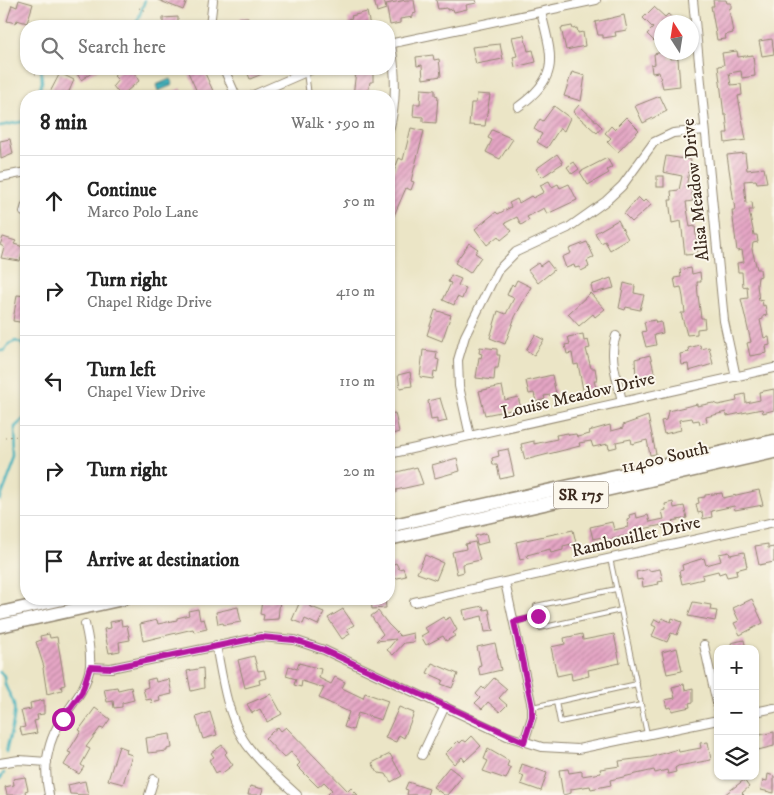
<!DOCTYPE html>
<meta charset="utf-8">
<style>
body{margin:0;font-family:"IM FELL DW Pica",serif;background:#f2f2f2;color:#222}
.controls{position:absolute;right:15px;bottom:15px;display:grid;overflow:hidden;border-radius:10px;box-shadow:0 1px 4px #0004}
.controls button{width:45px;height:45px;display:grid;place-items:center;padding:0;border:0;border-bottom:1px solid #e0e0e0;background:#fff;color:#222;font:25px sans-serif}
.compass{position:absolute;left:654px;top:15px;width:45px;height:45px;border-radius:50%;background:#fff;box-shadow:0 1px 4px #0004;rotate:348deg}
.stop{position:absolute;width:15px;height:15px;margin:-11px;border:4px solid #b5179e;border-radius:50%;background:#fff}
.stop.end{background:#b5179e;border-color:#fff;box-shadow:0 1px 5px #0008}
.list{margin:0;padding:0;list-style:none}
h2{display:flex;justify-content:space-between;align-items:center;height:65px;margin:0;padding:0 20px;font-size:21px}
h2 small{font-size:16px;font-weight:400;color:#767676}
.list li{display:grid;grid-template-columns:32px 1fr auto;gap:15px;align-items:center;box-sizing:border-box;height:90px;padding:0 20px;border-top:1px solid #e0e0e0}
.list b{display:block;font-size:19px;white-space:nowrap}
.list p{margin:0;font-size:16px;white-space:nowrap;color:#767676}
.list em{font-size:16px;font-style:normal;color:#767676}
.icon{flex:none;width:28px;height:28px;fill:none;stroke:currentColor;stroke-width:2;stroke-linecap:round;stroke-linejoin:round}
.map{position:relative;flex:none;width:774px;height:795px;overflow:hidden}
.search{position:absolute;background:#fff;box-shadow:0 1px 4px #0004;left:20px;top:20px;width:375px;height:55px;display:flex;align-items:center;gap:12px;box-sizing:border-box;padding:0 18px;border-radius:20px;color:#767676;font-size:19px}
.panel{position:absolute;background:#fff;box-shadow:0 1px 4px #0004;left:20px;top:90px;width:375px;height:515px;border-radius:20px}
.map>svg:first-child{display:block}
</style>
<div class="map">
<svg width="774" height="795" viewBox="0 0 774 795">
<defs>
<pattern id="water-rules" width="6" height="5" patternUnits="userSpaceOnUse" patternTransform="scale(1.25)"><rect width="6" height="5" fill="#43b2bd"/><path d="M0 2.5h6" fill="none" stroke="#399199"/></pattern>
<pattern id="building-hatch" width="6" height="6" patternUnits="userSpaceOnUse" patternTransform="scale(1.25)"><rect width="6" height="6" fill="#e5a6c5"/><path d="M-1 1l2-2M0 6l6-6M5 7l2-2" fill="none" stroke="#bb879f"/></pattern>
</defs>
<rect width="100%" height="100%" fill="#fbf7ec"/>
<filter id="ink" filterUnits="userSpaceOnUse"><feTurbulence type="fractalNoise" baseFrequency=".02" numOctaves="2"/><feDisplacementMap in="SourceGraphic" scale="10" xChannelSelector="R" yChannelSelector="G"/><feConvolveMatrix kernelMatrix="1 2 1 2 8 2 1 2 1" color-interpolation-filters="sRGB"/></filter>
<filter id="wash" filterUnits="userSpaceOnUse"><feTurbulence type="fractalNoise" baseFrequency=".0096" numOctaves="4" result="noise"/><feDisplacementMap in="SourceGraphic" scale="20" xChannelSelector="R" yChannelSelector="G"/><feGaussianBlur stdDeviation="1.12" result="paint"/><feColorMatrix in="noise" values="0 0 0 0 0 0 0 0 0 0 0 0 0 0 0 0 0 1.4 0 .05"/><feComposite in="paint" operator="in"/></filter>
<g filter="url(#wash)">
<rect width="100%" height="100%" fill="#ebe5c6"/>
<polygon fill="url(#water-rules)" stroke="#3f6e6e" points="170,79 173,85 158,91 156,85"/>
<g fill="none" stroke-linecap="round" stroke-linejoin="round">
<g stroke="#43b2bd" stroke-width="2.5">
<path d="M55 26C65 17 70 21 82 26"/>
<polyline points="132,26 138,20 145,0"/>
<polyline points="37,96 42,82 41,69"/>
<polyline points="0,126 26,121"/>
<polyline points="0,350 4,351 9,344 16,341 22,344 26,353"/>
<polyline points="0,500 16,458 15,427 26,417"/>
<path d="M0 672 4 676C4 692 13 695 14 705 16 720 9 737 6 752"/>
<polyline points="0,779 4,773"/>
</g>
</g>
<g id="blocks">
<g fill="url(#building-hatch)">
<polygon points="19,0 33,4 27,23 17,20 16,23 7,21 12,5 17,7"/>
<polygon points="158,0 187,0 183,10"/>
<polygon points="374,0 384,0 386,9 377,12"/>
<polygon points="406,0 414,0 416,13 413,14 413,17 400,19 400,23 390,25 386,4"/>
<polygon points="436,0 476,0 477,3 466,5 467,9 454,12 453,9 447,10 447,8 438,9"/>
<polygon points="713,0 726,0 727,3 731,3 731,8 729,9 733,33 725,35 726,39 717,40 711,6 714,6"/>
<polygon points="654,7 665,17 668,14 677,22 662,22 662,33 654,41 647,34 653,28 643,18"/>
<polygon points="367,12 370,26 350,26 348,19 352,18 351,16"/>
<polygon points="624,15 627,30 615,32 616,36 603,38 603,35 598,35 595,22"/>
<polygon points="178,17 178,26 163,26 163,18"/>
<polygon points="248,17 249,26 240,26 239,18"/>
<polygon points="572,26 573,29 577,28 578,33 583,32 585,46 566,50 561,28"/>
<polygon points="524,35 528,51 533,50 536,62 515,67 513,57 517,56 512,37"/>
<polygon points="772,39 774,54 762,56 759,41"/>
<polygon points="500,44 503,59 476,64 472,47"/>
<polygon points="737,51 738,57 753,55 755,76 742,78 741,71 729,73 731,85 741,84 742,95 738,96 746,140 725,143 724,133 728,133 726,115 724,115 718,66 724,65 722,53"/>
<polygon points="662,52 670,52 670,59 678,58 680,86 663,88 659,72 652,73 651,65 655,64 654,54"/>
<polygon points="433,55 434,60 439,59 441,76 423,79 422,65 417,66 416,57"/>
<polygon points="74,69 98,69 81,80"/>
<polygon points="123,69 132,69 139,81 121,96 113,86 118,80 114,76"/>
<polygon points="191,69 203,69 214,93 199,96 187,70"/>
<polygon points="246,69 274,69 250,79"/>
<polygon points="356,71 373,72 373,82 370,82 367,96 353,96"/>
<polygon points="572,72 585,76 581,101 564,96"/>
<polygon points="60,73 74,80 67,96 48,96"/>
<polygon points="181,88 184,96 163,96"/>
<polygon points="421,89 435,90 435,95 438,96 436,123 423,122 423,117 413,116 414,104 420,104"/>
<polygon points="477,94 490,95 485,126 469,125 471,103 476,103"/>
<polygon points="660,96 667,111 643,123 635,106"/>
<polygon points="579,105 602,127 597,133 573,112"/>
<polygon points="554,106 570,118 564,131 560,128 547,148 537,142 542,134 534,129 540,119 543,121"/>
<polygon points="626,117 639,130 618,152 607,142 611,138 605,133 611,126 614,129"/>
<polygon points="411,128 424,131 411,181 414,182 411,190 406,188 389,227 389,184 399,158 403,160"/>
<polygon points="492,130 513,139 500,159 486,152 492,140 488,138"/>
<polygon points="10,139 13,154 1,159 0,141"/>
<polygon points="745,153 747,170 764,168 767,182 757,183 756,180 744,181 746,203 752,202 753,210 749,210 754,235 757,235 758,242 753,243 752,249 757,269 760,269 761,276 758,277 757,285 759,301 762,300 763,306 765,305 767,315 763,316 763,319 760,320 764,338 769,337 770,345 766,346 767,353 750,356 747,343 751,342 741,299 748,298 747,286 743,287 742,272 738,272 737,263 744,262 742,250 737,251 732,210 735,210 727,155"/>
<polygon points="557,154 563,163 542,177 536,169"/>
<polygon points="666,156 691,160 686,188 691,188 693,201 686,202 690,227 695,226 698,254 685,255 681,221 672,223 669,200 672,200 671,191 679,190 682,176 663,172"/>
<polygon points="607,158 612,167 607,170 609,173 588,185 580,172"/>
<polygon points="574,162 579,169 572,174 567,167"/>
<rect x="657" y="176" width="7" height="11"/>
<polygon points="549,181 552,187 558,184 560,188 569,184 577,200 547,214 544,208 527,217 529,220 521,225 517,217 505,223 512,231 501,240 498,236 487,245 475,229 496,212 498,214 511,207 509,203 517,199 519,203 531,196 533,198 544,192 540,185"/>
<polygon points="638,197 643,202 646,199 651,205 632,222 624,214"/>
<polygon points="618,220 628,239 610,250 605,241 601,243 595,233"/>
<polygon points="3,237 16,241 14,244 24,247 20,261 1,258 4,247 0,245"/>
<polygon points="587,242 594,257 587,261 589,267 581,271 579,267 575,268 574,265 566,268 562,257 571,253 569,249"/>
<polygon points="469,243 478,249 475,253 481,257 470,273 455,263"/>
<polygon points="547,261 554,270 538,283 528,270 538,263 540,266"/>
<polygon points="691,268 692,274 700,272 701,282 697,282 698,295 701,318 704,318 705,328 697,329 697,334 687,335 681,313 685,313 683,297 681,287 676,288 674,278 681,277 680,270"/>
<polygon points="451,275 461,279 458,285 466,288 462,299 457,297 454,305 443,300 451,283 448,282"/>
<polygon points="611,278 614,288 593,293 591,285"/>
<polygon points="517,280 531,287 515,317 505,344 490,338 498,311 506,314 514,298 507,295 512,284 514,286"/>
<polygon points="624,283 635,286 634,293 644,295 640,310 626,307 625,310 619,308"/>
<polygon points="590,293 605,309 595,317 593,314 579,326 568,314"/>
<polygon points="17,295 26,296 26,323 13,321"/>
<polygon points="435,310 451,315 442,341 427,335"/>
<polygon points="655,320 656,323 661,322 663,333 654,335 656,345 646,347 642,332 646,331 644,322"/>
<polygon points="583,334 584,341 588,340 590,348 586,349 591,368 595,368 597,380 594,380 597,393 584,395 578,364 574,365 572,353 567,354 565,345 570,344 568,337"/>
<polygon points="535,335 544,340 534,355 526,350"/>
<polygon points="700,345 701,349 709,347 713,364 689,371 688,364 682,365 680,354 689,352 688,348"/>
<polygon points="480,347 497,349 497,355 500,355 498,368 495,368 494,380 476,378 479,357 481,358 482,354 479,353"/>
<polygon points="423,350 437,352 436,359 439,360 437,372 434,371 433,379 420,377"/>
<polygon points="650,355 656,379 645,381 644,377 636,379 635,359"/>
<polygon points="410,372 412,386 400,388 398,375"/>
<polygon points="552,375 556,394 544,396 545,399 536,402 534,393 529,394 526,381"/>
<polygon points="502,386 505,400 518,397 521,408 485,415 479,391"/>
<polygon points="774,389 774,410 763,413 762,409 727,416 726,412 706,417 707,422 700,424 699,420 693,421 692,418 679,420 681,430 664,434 661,421 666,420 668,411 697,404 697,406 713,403 718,405 737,401 736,396 745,394 746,403 760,400 759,392"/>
<polygon points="440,398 447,421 437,423 437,419 431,420 428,401"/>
<polygon points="395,413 399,432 389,435 389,414"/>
<polygon points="648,416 656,454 650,455 647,440 632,444 631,439 616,442 617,447 609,449 608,444 593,447 591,441 579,443 580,446 525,460 521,444 534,441 534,444 557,439 556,435 568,433 569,435 576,434 577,437 590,434 589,431 610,425 611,431 623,428 623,425"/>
<polygon points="508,449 514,476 500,479 497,465 493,465 492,458 499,456 498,451"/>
<polygon points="457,458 460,471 435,478 432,465"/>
<polygon points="417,467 423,484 396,490 396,493 389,495 389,474"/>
<polygon points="759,490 763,505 735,510 734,506 711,511 712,517 703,519 702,512 698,513 696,504 699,503 698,498 705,497 705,495 722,493 723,498"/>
<polygon points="673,502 674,508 684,506 687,518 672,521 673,526 662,528 662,525 638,530 639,533 607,540 606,536 593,539 590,527 612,522 614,530 628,527 627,520 630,519 629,515 636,513 637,518 648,515 650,522 664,519 662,511 666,510 665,504"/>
<polygon points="573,530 576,543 563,546 563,550 551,553 550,549 527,555 528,558 520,560 516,542"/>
<polygon points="486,533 488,542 477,545 475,536"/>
<polygon points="475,542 480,560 463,564 464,572 457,574 452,552 466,549 465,544"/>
<polygon points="768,544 768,548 774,547 774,562 759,565 755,546"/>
<polygon points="729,552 730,555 744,552 747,567 736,570 737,575 727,577 725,572 719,574 718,571 702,575 703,579 682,584 679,571 683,570 682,565 704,558 706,565 721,561 719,554"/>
<polygon points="425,555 443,563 436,580 417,573"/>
<polygon points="396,563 399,569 403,568 406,576 389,580 389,566"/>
<polygon points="649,569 649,571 660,569 663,581 658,582 659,584 643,587 642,579 637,580 636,572"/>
<polygon points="272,599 280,600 278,619 263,620 264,615 260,614 262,601 271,602"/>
<polygon points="301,599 310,602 309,606 324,612 318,625 305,619 303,624 292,620"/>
<polygon points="371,599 385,599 386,608 372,609"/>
<polygon points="752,599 763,623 740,635 734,623 739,621 733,608"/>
<polygon points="693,602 711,605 710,610 717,611 715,621 688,616"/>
<polygon points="483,606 484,610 489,609 493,631 485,632 482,616 465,620 463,610"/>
<polygon points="238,607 241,622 224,625 223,623 218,624 216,612"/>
<polygon points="198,609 200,620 204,619 207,629 194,632 193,629 143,641 140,624 157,620 158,624 177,620 177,618 189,615 188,611"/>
<polygon points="343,609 354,625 347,629 350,634 342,639 328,618"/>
<polygon points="378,611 388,624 400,636 413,633 414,642 404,643 393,655 387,650 396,639 376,641 383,634 371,616"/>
<polygon points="443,617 445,620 450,617 457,630 453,633 455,636 446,641 443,636 426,645 421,636 428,632 425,628"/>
<polygon points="662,618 671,622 672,618 682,622 677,635 671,633 667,642 652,636 656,627 652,625 655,619 660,622"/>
<polygon points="121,620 122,626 127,625 130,640 119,642 120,651 109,653 104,629 111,628 110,622"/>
<polygon points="49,634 50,638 57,637 65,685 61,686 62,690 47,694 43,668 44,667 36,642 41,640 40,636"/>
<polygon points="582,634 583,640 614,634 620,663 588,670 589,676 572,680 571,673 557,676 551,647 565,644 564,638"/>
<polygon points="744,640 746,649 732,649 731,643"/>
<polygon points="495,643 501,670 480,675 478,666 481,665 477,647"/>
<polygon points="677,648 682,671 667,674 662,652"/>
<polygon points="254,656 258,671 264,670 266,678 259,680 260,684 245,688 238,660"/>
<polygon points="299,663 321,669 319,678 331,684 335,677 345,682 342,688 363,698 365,693 388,701 381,720 358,713 353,730 344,727 349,712 319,698 324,688 302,681 301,687 294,685 296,679 286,676 289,666 297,669"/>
<polygon points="432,663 458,674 452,688 441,684 443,680 427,673"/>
<polygon points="203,668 204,688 191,691 187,671"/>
<polygon points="155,678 156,682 169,679 172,694 159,697 160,701 152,703 151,699 146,700 143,689 148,687 147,680"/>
<polygon points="494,678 507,689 499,698 507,705 500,712 488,702 482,709 475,703 480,698 476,694 482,687 484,689"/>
<polygon points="684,684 685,690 693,688 693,702 689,703 690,707 672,711 671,707 667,708 665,700 675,698 672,687"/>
<polygon points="117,687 118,690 131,687 134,700 122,703 122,707 114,708 113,701 107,702 104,689"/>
<polygon points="271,694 282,714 267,722 260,709 252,713 247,704"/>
<polygon points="44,700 44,714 37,715 38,720 34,721 37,733 22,736 20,728 25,727 21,711 31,709 30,703"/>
<polygon points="399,707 414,713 404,738 399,735 396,742 385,738"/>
<polygon points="95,708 110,719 103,729 100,728 86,747 90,749 81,765 84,767 79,774 64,765 71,753 68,752 81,731 79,730"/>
<polygon points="210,712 217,735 203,739 196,717"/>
<polygon points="278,727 281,731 286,727 348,791 351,788 358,795 327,795 332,790 324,782 318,787 297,766 300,763 291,752 284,758 265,738"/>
<polygon points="774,732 774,746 758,750 755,736"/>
<polygon points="170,734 172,748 167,749 167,751 148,753 146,738"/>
<polygon points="472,736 481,746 465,761 462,757 454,764 445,754 458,741 460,743 463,740 466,742"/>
<polygon points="708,742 711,760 678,766 675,768 676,772 668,774 667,770 655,773 654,770 610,780 611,785 591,789 590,786 571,789 571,793 563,795 559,770 568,769 569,773 582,771 582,776 601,773 600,769 620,766 619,761 651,757 678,749 679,752 701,748 700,743"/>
<polygon points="222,745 227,752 225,754 233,765 221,774 219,771 216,773 209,760 214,757 211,753"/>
<polygon points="119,746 127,749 126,753 132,755 123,784 108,780"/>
<polygon points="488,749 509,761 507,766 511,768 506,779 483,771 488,761 484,759"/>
<polygon points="390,754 402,776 391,782 386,774 378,773 372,763"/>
<polygon points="522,764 547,773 541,791 521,784 524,776 519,774"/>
<polygon points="449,767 462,777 447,795 444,795 433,787"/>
<polygon points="768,774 774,776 774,793 761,790 763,780 767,781"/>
<polygon points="25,777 28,790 25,791 26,795 7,795 5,787 14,785 13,779"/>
<polygon points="744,780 749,787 742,793 744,795 724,795"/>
<polygon points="85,781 88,795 70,794 68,785"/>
<polygon points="408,782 429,789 427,795 407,795 408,790 405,789"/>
<polygon points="250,786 263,789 261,795 248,795"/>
</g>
</g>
</g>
<g filter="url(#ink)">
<use href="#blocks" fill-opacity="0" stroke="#938872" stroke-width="1"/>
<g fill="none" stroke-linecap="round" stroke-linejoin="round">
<g stroke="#938872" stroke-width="6">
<g id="lane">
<polyline points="306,72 309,96"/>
<polyline points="610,558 641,705"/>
<polyline points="538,616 536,606 616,589"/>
<polyline points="514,622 538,616 540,628 621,610"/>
<polyline points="556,702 637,684"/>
<polyline points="532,707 556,702 560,722 641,705 647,734"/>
</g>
</g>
<g stroke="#938872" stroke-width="10">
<g id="street">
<polyline points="693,0 724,321 736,377"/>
<polyline points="210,26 213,0"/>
<polyline points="389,44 596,0"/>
<polyline points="224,69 236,96"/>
<polyline points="251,96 313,69"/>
<path d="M518 107C561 76 552 58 541 12"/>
<path d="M389 131C397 101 396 74 391 44"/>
<polyline points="0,177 26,172"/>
<polyline points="24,212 26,205"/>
<path d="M616 336C608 357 618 380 622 402"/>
<polyline points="470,436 459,386 458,360 465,336 498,270 516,252 568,228 606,201 622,186 654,142 673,133 705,130"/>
<polyline points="389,454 774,368"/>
<polyline points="505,582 532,707 532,717 524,742"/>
<polyline points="414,602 774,522"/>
<path d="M216 645C222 676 226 711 243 739 256 760 278 777 297 795"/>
<polyline points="704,645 718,708"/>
<polyline points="90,667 111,668 261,637 294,640 324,650 507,736 542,747 578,749 718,720"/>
<polyline points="755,712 774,708"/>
<polyline points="422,755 445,706"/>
<polyline points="0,763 19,760 47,762"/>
<path d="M49 795C43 769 47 743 61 720 73 703 87 688 90 666 91 652 88 637 85 624"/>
<polyline points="149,795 154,779"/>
</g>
</g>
<g stroke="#938872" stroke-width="15">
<g id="primary">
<polyline points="389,526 774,441"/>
<polyline points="389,539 774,452"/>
<polyline points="0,613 63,599"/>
<polyline points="0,626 123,599"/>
</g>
</g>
<g stroke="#938872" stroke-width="1" stroke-dasharray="1 4" stroke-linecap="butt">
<polyline points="139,8 147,11"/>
<polyline points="35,74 47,74"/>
<polyline points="5,437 20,436 26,445"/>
</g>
<use href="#lane" stroke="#fff" stroke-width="4"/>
<use href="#street" stroke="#fff" stroke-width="8"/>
<use href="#primary" stroke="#fff" stroke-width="12"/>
</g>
</g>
<g fill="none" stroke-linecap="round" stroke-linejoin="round" filter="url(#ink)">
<polyline stroke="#b5179e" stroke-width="6" points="63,719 82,692 90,667 111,668 261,637 294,640 324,650 524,742 532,717 532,707 514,622 538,616"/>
</g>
<g text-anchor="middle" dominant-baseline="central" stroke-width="4" stroke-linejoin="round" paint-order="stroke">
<rect fill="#fbf7ec" stroke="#75685c" stroke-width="1" x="553.5" y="481.5" width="55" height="27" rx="4"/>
<g font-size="16" font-weight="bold" fill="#3b2a1e">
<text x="581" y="495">SR 175</text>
</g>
<g font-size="18" fill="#3b2a1e" stroke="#fbf7ec">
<text transform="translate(696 190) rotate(-96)">Alisa Meadow Drive</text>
<text transform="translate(578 396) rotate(-13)">Louise Meadow Drive</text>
<text transform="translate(665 458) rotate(-13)">11400 South</text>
<text transform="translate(636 537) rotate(-13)">Rambouillet Drive</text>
</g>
</g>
</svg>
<div class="controls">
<button>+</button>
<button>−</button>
<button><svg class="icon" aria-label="layers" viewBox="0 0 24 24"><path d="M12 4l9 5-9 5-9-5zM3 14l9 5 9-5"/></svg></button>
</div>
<svg class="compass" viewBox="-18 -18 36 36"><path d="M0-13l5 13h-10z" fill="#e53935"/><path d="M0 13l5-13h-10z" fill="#767676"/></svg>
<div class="stop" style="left:63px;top:719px"></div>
<div class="stop end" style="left:538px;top:616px"></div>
<div class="search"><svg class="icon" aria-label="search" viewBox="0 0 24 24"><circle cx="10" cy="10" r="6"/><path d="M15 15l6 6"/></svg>Search here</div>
<section class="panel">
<h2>8 min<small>Walk · 590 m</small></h2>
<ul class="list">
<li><svg class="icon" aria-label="ahead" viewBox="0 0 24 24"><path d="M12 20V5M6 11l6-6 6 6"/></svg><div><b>Continue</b><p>Marco Polo Lane</p></div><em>50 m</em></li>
<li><svg class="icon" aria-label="right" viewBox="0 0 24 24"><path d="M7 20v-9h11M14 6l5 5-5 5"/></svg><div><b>Turn right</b><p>Chapel Ridge Drive</p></div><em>410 m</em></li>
<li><svg class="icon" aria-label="left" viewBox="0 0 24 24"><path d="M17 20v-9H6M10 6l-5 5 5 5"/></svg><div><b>Turn left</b><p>Chapel View Drive</p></div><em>110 m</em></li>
<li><svg class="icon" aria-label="right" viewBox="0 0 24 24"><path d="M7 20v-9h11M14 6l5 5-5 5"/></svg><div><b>Turn right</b></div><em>20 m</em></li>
<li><svg class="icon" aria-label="arrive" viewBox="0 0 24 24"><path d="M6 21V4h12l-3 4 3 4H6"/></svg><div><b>Arrive at destination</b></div></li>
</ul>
</section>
</div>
